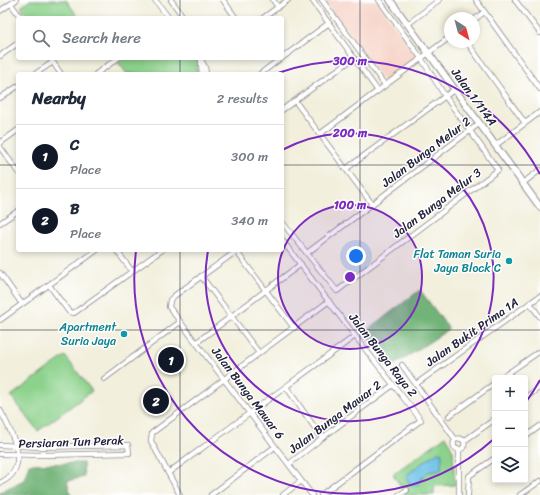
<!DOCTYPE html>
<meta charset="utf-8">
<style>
body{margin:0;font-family:Sriracha,sans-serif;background:#f2f2f3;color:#1f2937}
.controls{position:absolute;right:12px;bottom:12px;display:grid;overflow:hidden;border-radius:4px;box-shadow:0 2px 6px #0003}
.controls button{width:36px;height:36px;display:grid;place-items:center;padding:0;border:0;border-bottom:1px solid #e0e1e3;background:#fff;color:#1f2937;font:20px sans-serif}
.compass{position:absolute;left:444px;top:12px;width:36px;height:36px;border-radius:50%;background:#fff;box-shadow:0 2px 6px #0003;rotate:144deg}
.you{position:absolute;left:356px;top:256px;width:14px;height:14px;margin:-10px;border:3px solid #fff;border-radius:50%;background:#1a73e8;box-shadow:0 0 0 6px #1a73e833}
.badge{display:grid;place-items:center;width:26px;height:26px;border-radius:50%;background:#111827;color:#fff;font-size:13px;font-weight:700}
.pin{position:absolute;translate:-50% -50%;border:2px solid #fff;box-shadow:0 1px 4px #0006}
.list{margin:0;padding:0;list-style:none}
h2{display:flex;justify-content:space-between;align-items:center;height:52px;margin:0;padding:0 16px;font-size:17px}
h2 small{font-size:13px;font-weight:400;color:#747a83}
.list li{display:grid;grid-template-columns:26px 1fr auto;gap:12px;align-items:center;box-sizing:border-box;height:64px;padding:0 16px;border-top:1px solid #e0e1e3}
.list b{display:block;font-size:15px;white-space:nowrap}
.list p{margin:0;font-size:13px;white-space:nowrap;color:#747a83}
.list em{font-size:13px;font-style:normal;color:#747a83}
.icon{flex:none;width:22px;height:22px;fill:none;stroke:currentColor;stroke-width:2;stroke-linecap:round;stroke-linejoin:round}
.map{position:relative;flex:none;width:540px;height:495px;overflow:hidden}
.search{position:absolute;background:#fff;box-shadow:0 2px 6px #0003;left:16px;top:16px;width:268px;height:44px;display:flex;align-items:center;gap:10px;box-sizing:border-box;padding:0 14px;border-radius:4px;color:#747a83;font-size:15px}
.panel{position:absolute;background:#fff;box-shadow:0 2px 6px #0003;left:16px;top:72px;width:268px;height:180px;border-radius:4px}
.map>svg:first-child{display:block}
</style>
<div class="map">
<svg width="540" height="495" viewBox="0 0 540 495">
<rect width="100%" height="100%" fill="#fff"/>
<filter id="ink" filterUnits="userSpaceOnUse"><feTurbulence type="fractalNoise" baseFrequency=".025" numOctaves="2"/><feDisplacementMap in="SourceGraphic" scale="8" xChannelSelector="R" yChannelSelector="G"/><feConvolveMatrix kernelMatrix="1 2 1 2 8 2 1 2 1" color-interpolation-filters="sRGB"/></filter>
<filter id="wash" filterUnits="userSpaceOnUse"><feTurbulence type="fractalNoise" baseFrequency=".012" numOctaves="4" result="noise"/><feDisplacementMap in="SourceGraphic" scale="16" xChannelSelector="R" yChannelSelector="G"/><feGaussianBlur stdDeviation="0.9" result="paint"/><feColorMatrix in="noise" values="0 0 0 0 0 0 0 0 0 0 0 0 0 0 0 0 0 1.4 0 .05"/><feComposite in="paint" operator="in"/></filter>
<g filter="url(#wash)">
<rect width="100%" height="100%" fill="#f2efdc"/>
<polygon fill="#f6d1c5" points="324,0 376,0 418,58 385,83"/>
<g fill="#8dd28c" stroke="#587a64">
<polygon points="30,0 66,0 79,18 29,18 21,7"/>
<polygon points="125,58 197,58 198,60 197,70 198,74 127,74 118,62"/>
<polygon points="65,356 92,391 38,431 11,396"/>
<polygon points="446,436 453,451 455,485 434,486 434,495 406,495 393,474"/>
</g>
<g fill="#72b478" stroke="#4a6b5a">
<polygon points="420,290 449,329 393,366 365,332"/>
<polygon points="83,463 84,477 67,481 71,495 0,495 0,492 24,480 29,464"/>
</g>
<polygon fill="#6ac1e7" stroke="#467291" points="438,452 442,453 441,470 428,472 421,479 417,485 410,485 406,476 418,466"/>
</g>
<g filter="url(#ink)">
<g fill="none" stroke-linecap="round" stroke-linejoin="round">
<g stroke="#8a888c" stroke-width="6">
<g id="street">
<polyline points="155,0 169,18"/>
<polyline points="171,0 184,18"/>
<polyline points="223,0 236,18"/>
<polyline points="273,0 278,7"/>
<polyline points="312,0 378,91"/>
<polyline points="322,0 385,85"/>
<polyline points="476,0 540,89"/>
<polyline points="515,0 540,33"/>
<polyline points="11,4 21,18"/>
<polyline points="0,11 16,0"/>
<polyline points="263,18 288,0"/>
<polyline points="474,20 484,12"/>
<polyline points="408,24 439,0"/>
<polyline points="467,42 525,123"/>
<polyline points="0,56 18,43"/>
<polyline points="50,58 61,74"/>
<polyline points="200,58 205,67 206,74"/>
<polyline points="282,58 329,23"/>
<polyline points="201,62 202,74"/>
<polyline points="35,74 53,62"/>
<polyline points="96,74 118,58"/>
<polyline points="260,74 281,58"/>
<polyline points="0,98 18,86"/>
<polyline points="295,101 372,204"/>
<polyline points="282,110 354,58"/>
<polyline points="320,134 450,37"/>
<polyline points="0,143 18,130"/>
<polyline points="496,145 540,112"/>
<polyline points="0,147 18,172"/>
<polyline points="346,169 455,89"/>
<polyline points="523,183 540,170"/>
<polyline points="282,222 337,291 498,170 445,96 421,58 379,0"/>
<polyline points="0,223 18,211"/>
<polyline points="282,240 355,336 421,420 321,495"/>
<polyline points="116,250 132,271"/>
<polyline points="238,250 174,296 170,300 169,307 312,495"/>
<polyline points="236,251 294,328"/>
<polyline points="307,253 480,123"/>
<polyline points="0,273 22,304"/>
<polyline points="201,276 259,353"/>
<polyline points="49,285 69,312 74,313 162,250"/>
<polyline points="530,303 540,317"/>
<polyline points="0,320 97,250"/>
<polyline points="197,342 301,264"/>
<polyline points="402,365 455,439"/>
<polyline points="501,378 540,351"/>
<polyline points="104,379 180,322"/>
<polyline points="416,384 540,296"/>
<polyline points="287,388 322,438"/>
<polyline points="525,398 540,387"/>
<path d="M0 410C11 431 33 468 0 483"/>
<polyline points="449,416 495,383"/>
<polyline points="525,437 540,426"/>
<circle cx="459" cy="444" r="5.5"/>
<polyline points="464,441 495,419"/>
<polyline points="0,445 41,447 128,445 129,453 43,455 0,454"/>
<polyline points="289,464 322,438 393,385"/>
<polyline points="168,473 355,336"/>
<polyline points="180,495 151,441 152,433 329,301"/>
<polyline points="211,495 272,449"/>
<polyline points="283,495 301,481"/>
<polyline points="399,495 407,490"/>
<polyline points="459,495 459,449"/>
<polyline points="468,495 469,476 495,458"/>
<polyline points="520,495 540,481"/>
</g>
</g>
<g stroke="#8a888c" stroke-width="8">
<polyline id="secondary" points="390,0 540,207"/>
</g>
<use href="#street" stroke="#fff" stroke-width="4.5"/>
<use href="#secondary" stroke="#fff" stroke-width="6"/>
</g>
</g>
<path fill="none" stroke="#22223b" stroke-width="1" stroke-opacity="0.55" d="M180 0V18M360 0V495M180 58V74M0 165H18M282 165H540M180 250V495M0 330H540"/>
<circle cx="350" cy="277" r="72" fill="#7b2cbf" fill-opacity=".12"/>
<g fill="none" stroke="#7b2cbf" stroke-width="2">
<circle cx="350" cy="277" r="72"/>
<path d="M282 150A144 144 0 1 1 208 251"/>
<path d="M540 380A216 216 0 0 1 526 402M495 438A216 216 0 0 1 136 251M278 73A216 216 0 0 1 540 174"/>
</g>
<g fill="#0f9aa8" stroke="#fff" stroke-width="1.5">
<circle cx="509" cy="261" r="4"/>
<circle cx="124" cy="334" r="4"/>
</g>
<g text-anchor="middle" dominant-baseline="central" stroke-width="3" stroke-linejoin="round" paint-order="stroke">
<g font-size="12" fill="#22223b" stroke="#fff">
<text transform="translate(474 97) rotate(54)">Jalan 1/114A</text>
<text transform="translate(426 152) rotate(-37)">Jalan Bunga Melur 2</text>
<text transform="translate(437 203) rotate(-37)">Jalan Bunga Melur 3</text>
<text transform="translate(472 332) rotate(-35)">Jalan Bukit Prima 1A</text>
<text transform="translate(383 355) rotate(52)">Jalan Bunga Raya 2</text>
<text transform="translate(248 393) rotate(53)">Jalan Bunga Mawar 6</text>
<text transform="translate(335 417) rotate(-37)">Jalan Bunga Mawar 2</text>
<text transform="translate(71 442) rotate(-2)">Persiaran Tun Perak</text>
</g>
<g font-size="12" fill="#0d838f" stroke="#fff" text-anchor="end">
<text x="501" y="254">Flat Taman Suria<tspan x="501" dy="14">Jaya Block C</tspan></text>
<text x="116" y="327">Apartment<tspan x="116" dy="14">Suria Jaya</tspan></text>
</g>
</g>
<circle cx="350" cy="277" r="6" fill="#7b2cbf" stroke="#fff" stroke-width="2"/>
<g font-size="12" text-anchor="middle" font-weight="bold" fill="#7b2cbf" stroke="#fff" stroke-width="3" stroke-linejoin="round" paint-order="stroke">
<text x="350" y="65">300 m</text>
<text x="350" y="137">200 m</text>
<text x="350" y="209">100 m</text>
</g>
</svg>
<div class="controls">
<button>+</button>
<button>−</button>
<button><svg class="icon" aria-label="layers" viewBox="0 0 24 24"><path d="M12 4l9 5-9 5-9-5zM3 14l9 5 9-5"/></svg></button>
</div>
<svg class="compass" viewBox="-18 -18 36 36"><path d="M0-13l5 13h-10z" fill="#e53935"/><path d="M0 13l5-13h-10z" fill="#747a83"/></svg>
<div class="you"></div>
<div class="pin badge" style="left:171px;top:360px">1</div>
<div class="pin badge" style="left:156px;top:401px">2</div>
<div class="search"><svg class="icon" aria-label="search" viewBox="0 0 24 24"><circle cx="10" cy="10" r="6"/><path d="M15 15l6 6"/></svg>Search here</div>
<section class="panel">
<h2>Nearby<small>2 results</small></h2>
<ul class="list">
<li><span class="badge">1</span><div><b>C</b><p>Place</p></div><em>300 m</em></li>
<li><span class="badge">2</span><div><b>B</b><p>Place</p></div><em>340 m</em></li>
</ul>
</section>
</div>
